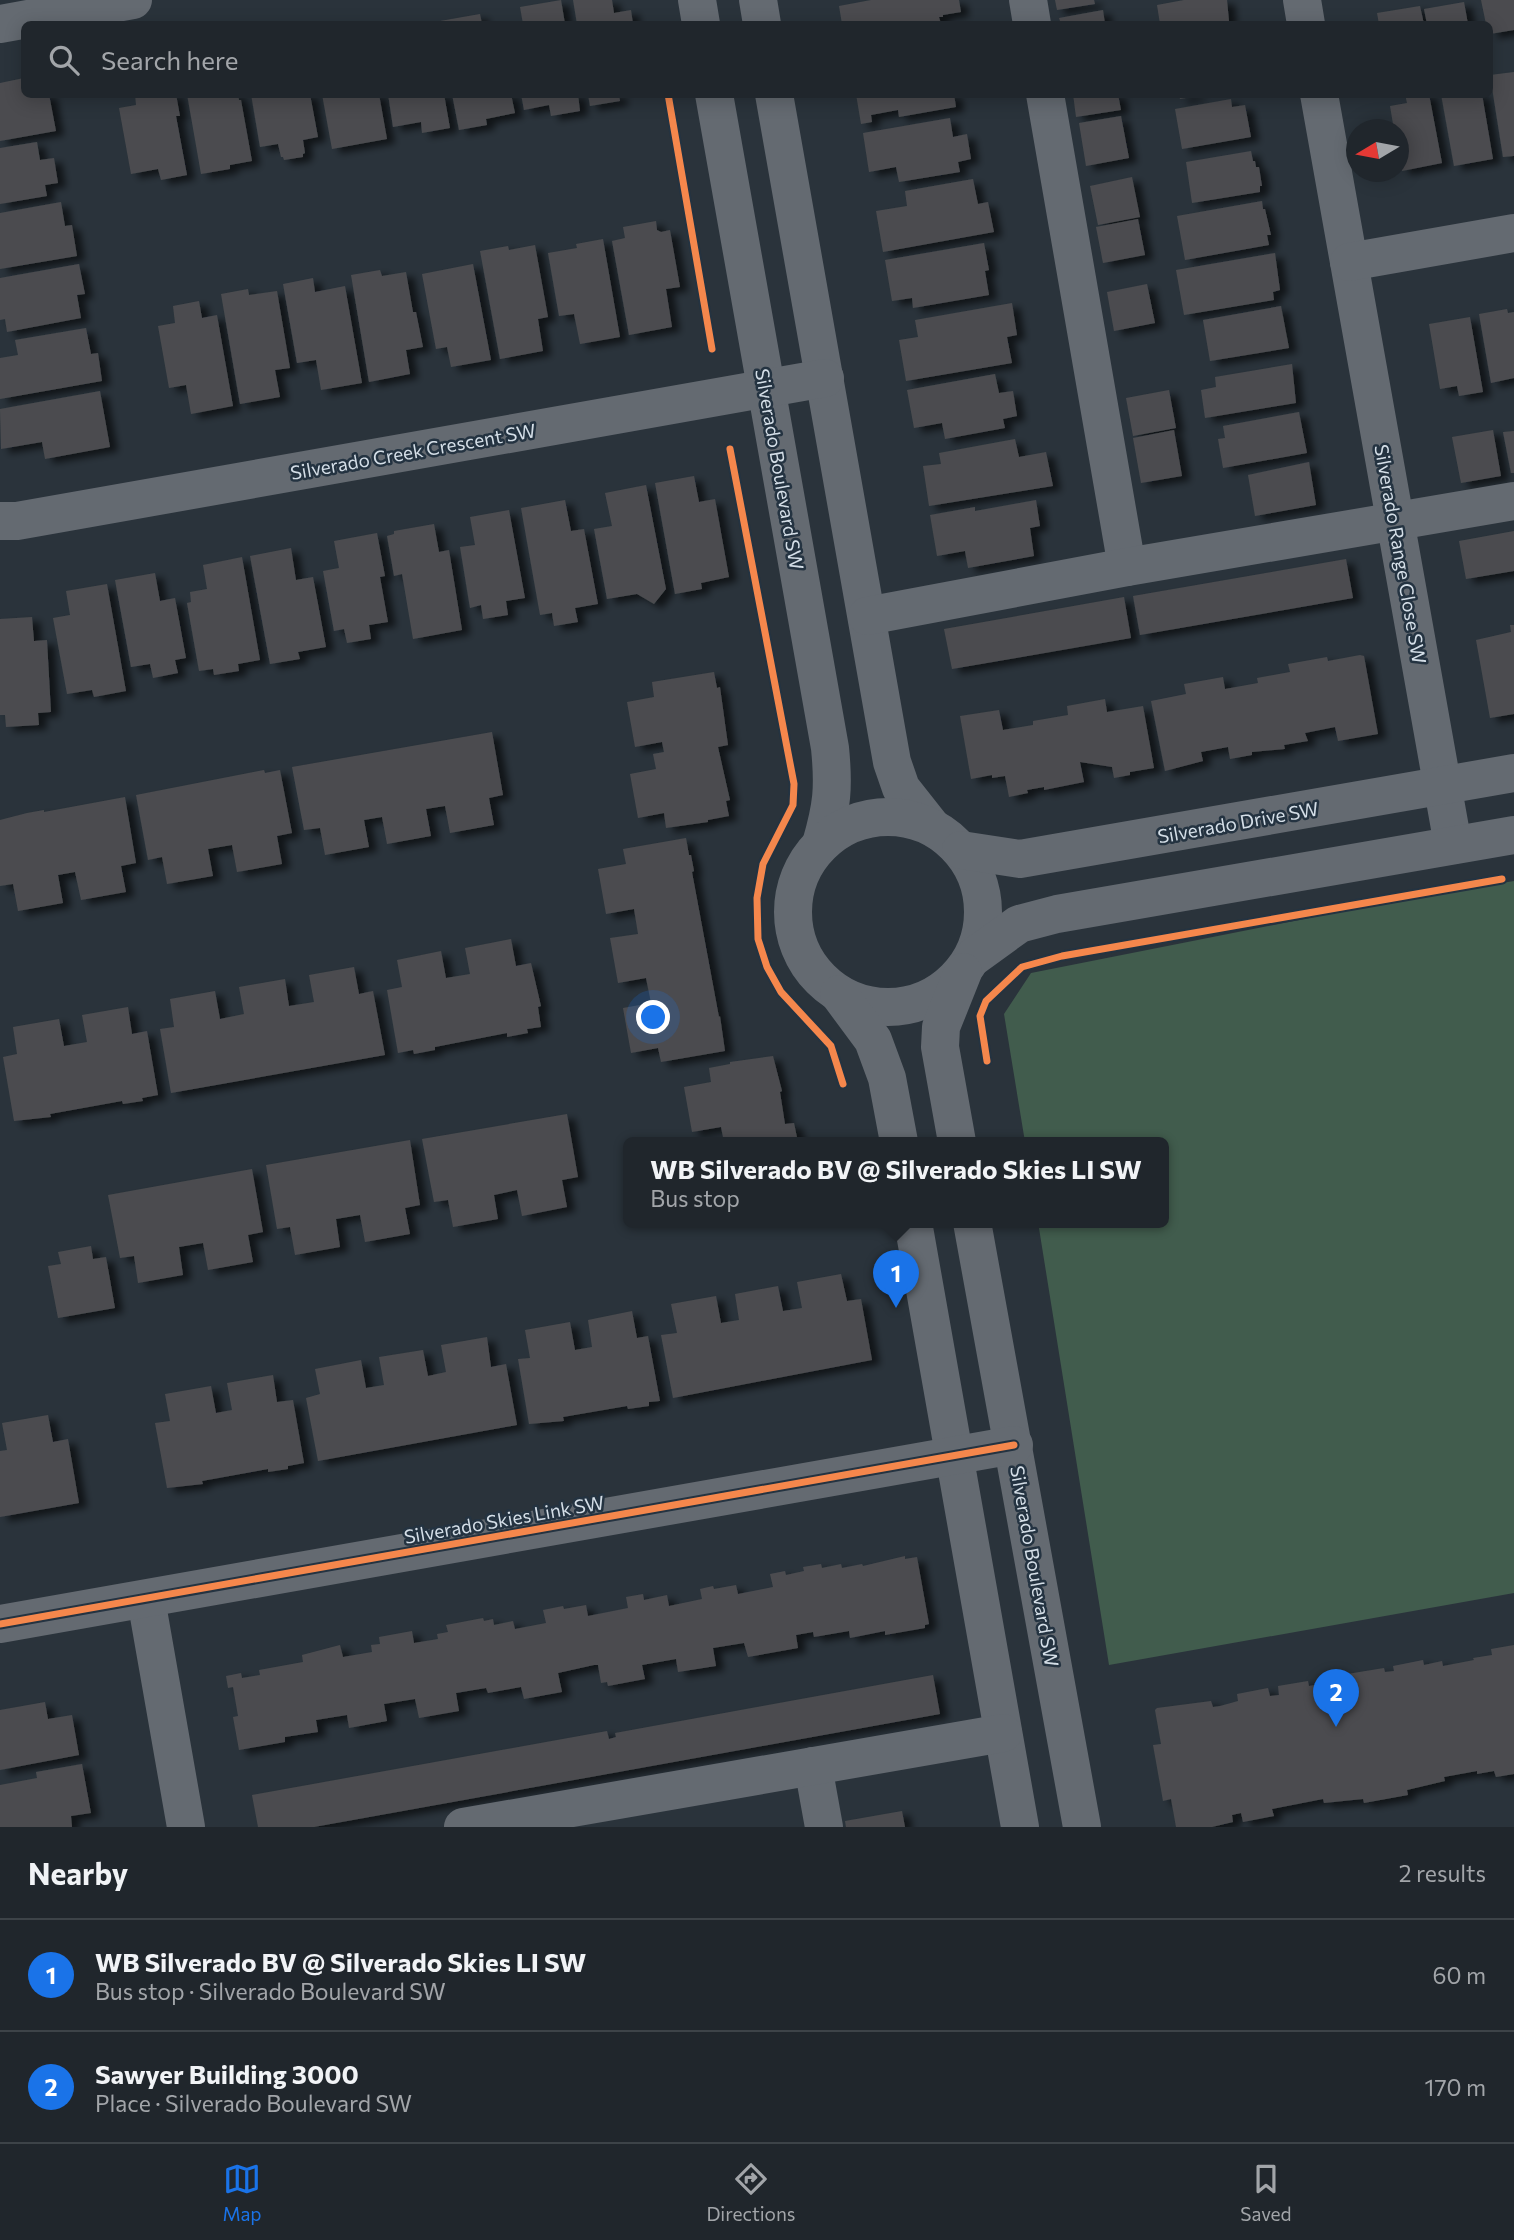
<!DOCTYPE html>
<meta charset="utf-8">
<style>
body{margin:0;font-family:Commissioner,sans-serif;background:#282e34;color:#f1f3f6}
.compass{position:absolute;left:1346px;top:119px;width:63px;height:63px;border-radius:50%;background:#20262c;box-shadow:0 4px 18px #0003;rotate:260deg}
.you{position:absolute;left:654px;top:1018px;width:24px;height:24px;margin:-18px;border:5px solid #fff;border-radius:50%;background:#1a73e8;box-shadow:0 0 0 10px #1a73e833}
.badge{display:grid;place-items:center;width:46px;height:46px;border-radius:50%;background:#1a73e8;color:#fff;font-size:23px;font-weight:700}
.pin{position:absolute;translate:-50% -58px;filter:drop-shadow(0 2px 4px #0008)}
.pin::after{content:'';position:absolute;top:37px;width:24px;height:21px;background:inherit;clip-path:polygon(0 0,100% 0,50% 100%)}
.popup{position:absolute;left:623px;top:1137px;width:546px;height:91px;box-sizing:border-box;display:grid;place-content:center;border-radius:10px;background:#20262c;filter:drop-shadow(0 2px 5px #0005);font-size:23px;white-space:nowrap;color:#a2a5a9}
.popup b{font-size:26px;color:#f1f3f6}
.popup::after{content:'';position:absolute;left:50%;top:100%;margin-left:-14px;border:14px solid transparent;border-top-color:#20262c}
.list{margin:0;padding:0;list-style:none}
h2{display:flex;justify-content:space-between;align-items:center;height:91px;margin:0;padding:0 28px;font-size:30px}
h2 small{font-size:23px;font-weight:400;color:#a2a5a9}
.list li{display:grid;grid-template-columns:46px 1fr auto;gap:21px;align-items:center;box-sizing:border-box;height:112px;padding:0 28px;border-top:2px solid #3d4348}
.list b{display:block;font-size:26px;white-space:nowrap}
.list p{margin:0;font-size:23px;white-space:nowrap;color:#a2a5a9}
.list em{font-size:23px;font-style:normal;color:#a2a5a9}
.icon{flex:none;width:38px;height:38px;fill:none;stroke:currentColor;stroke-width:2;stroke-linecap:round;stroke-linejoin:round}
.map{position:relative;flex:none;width:1514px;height:1827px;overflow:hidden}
.search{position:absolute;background:#20262c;box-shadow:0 4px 18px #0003;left:21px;right:21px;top:21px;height:77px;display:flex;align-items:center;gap:18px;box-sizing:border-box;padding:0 24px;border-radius:10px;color:#a2a5a9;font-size:26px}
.sheet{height:315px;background:#20262c}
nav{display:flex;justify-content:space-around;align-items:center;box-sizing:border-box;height:98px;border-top:2px solid #3d4348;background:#20262c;font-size:19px;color:#a2a5a9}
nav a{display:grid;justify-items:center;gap:4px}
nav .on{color:#1a73e8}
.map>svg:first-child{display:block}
</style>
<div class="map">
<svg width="1514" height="1827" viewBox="0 0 1514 1827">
<defs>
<filter id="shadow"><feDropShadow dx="8" dy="4.5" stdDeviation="3.5" flood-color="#0009"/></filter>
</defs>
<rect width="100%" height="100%" fill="#2a333b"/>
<polygon fill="#415c4d" points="1514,881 1514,1593 1109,1665 1038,1222 1164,1222 1164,1142 1025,1142 1004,1014 1031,973 1415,897"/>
<g fill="#4b4c4f" filter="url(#shadow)">
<polygon points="561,0 565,24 523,24 520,7"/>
<polygon points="573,0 612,0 614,13 631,10 633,24 577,24"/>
<polygon points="871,0 959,0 961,12 943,15 943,17 939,17 941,24 842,24 839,6"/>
<polygon points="1055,0 1094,0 1095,4 1057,10"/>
<polygon points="1184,0 1227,0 1229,21 1224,22 1224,24 1160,24 1157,5"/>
<polygon points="1481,0 1514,0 1514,30 1490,34 1490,24 1486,24"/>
<polygon points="1464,2 1468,24 1427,24 1424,9"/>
<polygon points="1420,6 1424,24 1379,24 1377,13"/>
<polygon points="1103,10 1105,24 1061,24 1059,18"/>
<polygon points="480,14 482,24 440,24 440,21"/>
<polygon points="1514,72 1514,156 1503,157 1490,75"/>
<polygon points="24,78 24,94 49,94 56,131 0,141 0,83"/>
<polygon points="135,94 176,94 180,116 176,116 187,175 161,180 158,169 131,174 119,108 136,105"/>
<polygon points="187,94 238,94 239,100 241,100 252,161 230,165 230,169 201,174"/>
<polygon points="251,94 310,94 318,137 303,140 305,153 303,154 303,157 284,160 283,157 281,157 278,144 260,147"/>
<polygon points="322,94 379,94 387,139 332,149"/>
<polygon points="388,94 444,94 450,128 422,133 421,122 393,127"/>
<polygon points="452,94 511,94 515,113 486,119 487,125 459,130"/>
<polygon points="521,94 578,94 580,111 551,116 549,105 524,110"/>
<polygon points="588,94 619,94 620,101 590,106"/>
<polygon points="856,94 954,94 956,107 899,117 898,110 871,115 872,122 861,124"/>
<polygon points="1073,94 1118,94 1121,110 1076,117"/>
<polygon points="1179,94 1198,94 1198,96 1180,99"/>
<polygon points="1405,94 1429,94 1442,163 1402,171 1398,154 1398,130 1394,130 1390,106 1407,103"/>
<polygon points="1441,94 1482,94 1493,159 1454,166"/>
<polygon points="1231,99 1232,107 1245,105 1251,137 1182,149 1175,109"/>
<polygon points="1121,116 1129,158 1086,166 1079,123"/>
<polygon points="950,118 953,137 967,134 971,159 958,162 960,172 899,182 896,167 869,172 863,133"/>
<polygon points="37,142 40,160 54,158 58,183 45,185 47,196 0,204 0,148"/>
<polygon points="1251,151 1253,161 1255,161 1256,167 1259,167 1262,186 1260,186 1260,192 1192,203 1186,162"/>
<polygon points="1132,177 1140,217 1098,225 1090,186"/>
<polygon points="973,179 978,204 988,202 994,232 883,252 876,211 907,206 905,191"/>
<polygon points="1262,201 1263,209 1265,209 1271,235 1267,235 1269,245 1185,260 1177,216"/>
<polygon points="61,202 65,226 72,225 77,256 0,269 0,213"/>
<polygon points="1138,219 1145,255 1103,263 1096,227"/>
<polygon points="656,221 657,230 661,232 670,230 680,287 666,289 672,327 629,335 612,241 625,238 623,227"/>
<polygon points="603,239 620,337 580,344 574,314 559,316 548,253 577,248 576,244"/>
<polygon points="984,243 989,270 985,271 989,295 913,308 912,298 892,301 885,260"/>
<polygon points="535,245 548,317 538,319 543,351 500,359 480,251 508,246 509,250"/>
<polygon points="1275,253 1280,290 1273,292 1274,300 1184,315 1176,270"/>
<polygon points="79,264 85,294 77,295 81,318 7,332 5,319 0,320 0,278"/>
<polygon points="473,264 491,360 451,367 447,347 436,349 422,274"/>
<polygon points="380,270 382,276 406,272 413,312 416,312 423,347 406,350 410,374 369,382 351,275"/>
<polygon points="313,278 315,292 345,286 362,383 321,390 316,360 297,363 283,284"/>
<polygon points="1147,284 1155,323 1114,331 1107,292"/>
<polygon points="248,289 249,295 277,291 290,368 275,370 280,397 240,404 221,294"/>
<polygon points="199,301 202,318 217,315 233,406 191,414 186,385 169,388 158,326 175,323 173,306"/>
<polygon points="1012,303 1017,335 1007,337 1012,363 906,381 899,340 918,337 915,320"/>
<polygon points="1281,306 1289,348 1210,361 1203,320"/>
<polygon points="1507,309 1508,313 1514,312 1514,378 1491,383 1479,314"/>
<polygon points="1470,317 1483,392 1459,396 1457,386 1440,389 1429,324"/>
<polygon points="86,328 91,354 98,353 102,381 0,399 0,358 18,355 15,340"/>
<polygon points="1292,364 1296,403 1205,418 1201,390 1216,387 1215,377"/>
<polygon points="995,374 999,393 1013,391 1017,416 1003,419 1005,428 945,439 942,423 914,428 907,390"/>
<polygon points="1169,390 1176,428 1133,436 1126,398"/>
<polygon points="100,391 110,447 45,459 42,442 1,449 0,409"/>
<polygon points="1299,412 1307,453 1223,468 1218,439 1225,438 1223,426"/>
<polygon points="1174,430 1182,476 1141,483 1133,438"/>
<polygon points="1493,430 1501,476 1461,483 1452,437"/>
<polygon points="1514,431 1514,473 1511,473 1503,432"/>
<polygon points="1015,439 1019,457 1046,452 1053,486 929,506 923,466 941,464 939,453"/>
<polygon points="1309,462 1316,505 1255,516 1248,475"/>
<polygon points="694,476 699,502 715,499 729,577 701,583 702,589 675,594 655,483"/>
<polygon points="646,485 666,589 654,604 637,594 607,599 594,529 612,526 605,493"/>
<polygon points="565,500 571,531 584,529 598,604 575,608 578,622 554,626 552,613 540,615 521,508"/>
<polygon points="1036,500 1040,526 1030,528 1034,556 968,568 965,551 937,556 930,515 975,507 975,511"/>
<polygon points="509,510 525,598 506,601 508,615 483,619 481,605 470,608 460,547 475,545 470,517"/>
<polygon points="434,524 439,552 449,550 462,630 413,639 402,574 394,576 387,536 394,534 394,531"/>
<polygon points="1514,531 1514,571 1466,579 1459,541"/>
<polygon points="377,533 385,576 380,577 388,622 369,625 371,639 347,643 344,629 334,631 323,571 339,568 334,541"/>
<polygon points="291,548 296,580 313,577 326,647 298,652 300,659 270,664 250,556"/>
<polygon points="242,557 260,660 238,664 239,671 214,675 213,669 199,671 187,603 191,602 190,592 207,589 203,565"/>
<polygon points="1346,559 1353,598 1140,635 1133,596"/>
<polygon points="155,573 160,601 175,598 186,658 175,660 178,673 153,678 150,664 131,667 115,580"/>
<polygon points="107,584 126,691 94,697 92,690 67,694 53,618 70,615 66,591"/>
<polygon points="1124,597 1131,638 952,669 944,629"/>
<polygon points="32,617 34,641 47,640 51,712 38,713 39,725 6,727 5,715 0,715 0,619"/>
<polygon points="1510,625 1514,625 1514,714 1490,718 1476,640 1511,632"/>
<polygon points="1360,655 1364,656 1378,734 1338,741 1335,727 1305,733 1308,741 1284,745 1285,749 1252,752 1252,755 1230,759 1228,747 1201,752 1203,761 1165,771 1151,701 1186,694 1184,684 1223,677 1225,689 1258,683 1257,678 1290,672 1288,664 1327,657 1328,661"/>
<polygon points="714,672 717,688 720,687 728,745 718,747 730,800 726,801 729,816 708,820 708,822 666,828 664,813 638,818 630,774 656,769 653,754 664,752 662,742 635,747 627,702 654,697 652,682"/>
<polygon points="1105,699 1107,712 1143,706 1154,768 1130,772 1130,775 1114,778 1112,767 1080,762 1084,782 1044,790 1044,787 1027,790 1028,793 1009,797 1005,776 992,778 992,775 971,779 960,716 999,710 1003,730 1033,725 1033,721 1068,715 1067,706"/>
<polygon points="492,732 503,795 489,798 494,825 450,833 445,806 426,809 431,836 387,844 382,817 364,820 369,847 325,855 320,828 304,830 292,767"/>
<polygon points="264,770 265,773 280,770 292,833 277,836 282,864 237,872 232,845 208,849 213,876 167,884 162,857 148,860 136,795"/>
<polygon points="125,797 136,863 121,866 126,892 81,900 75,872 58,875 63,903 18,911 13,884 0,886 0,820 27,813 44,810 44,812"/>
<polygon points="686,838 689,855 691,855 694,871 692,872 719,1017 720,1016 725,1051 661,1062 658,1048 631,1053 623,1008 651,1003 646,978 618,983 610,938 638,934 634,909 606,914 598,869 626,864 623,849"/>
<polygon points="511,939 516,966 531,963 541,1006 538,1007 541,1027 527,1029 528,1033 507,1037 507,1033 435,1047 435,1050 414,1054 413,1050 398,1053 387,990 402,987 397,960 441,951 446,978 470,974 465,948"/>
<polygon points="354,967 359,994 373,991 385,1055 171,1093 160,1029 174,1027 170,999 215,991 220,1019 244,1014 239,987 285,979 289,1006 314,1002 309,975"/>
<polygon points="128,1007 132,1034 147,1031 158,1095 142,1098 143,1101 123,1104 122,1101 50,1114 51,1117 14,1121 3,1057 17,1054 13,1027 59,1019 64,1046 87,1042 82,1015"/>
<polygon points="773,1056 782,1091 780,1092 785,1124 794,1123 798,1142 724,1142 721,1127 692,1132 684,1087 711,1082 709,1068 730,1064 730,1062"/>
<polygon points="567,1114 578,1177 562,1180 567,1207 522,1216 517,1190 494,1195 498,1219 453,1227 448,1200 434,1202 422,1139"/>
<polygon points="410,1140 420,1205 405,1208 410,1234 365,1242 360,1215 336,1219 340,1247 295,1255 290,1227 277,1229 266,1165"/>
<polygon points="252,1169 263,1232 248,1235 253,1262 208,1270 203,1243 179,1247 183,1275 138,1283 134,1256 120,1258 108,1195"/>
<polygon points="91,1246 93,1259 106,1257 115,1308 58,1318 48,1266 61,1264 58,1252"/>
<polygon points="841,1274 847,1301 861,1299 872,1360 673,1398 661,1335 677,1333 671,1304 716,1296 721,1323 739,1320 735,1294 778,1286 783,1311 802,1308 797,1282"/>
<polygon points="632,1311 637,1338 648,1336 660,1401 649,1402 649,1406 628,1409 627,1406 563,1417 564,1421 529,1424 518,1359 530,1358 525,1330 570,1322 575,1350 592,1347 588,1320"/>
<polygon points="487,1337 491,1367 506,1364 517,1425 318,1461 306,1398 320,1394 315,1369 361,1360 366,1388 384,1385 379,1357 423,1350 428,1376 446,1372 441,1345"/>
<polygon points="273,1375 277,1402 293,1400 304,1463 288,1466 288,1469 268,1472 268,1469 202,1481 203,1484 167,1488 155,1423 170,1421 165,1394 211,1386 216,1413 232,1410 227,1383"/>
<polygon points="48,1415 53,1442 68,1439 79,1503 0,1517 0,1451 7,1450 2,1423"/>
<polygon points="905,1556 905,1559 917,1557 929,1624 925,1625 925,1628 885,1635 885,1631 850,1638 849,1631 814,1637 813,1632 796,1635 798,1648 748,1657 744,1643 713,1648 716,1666 678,1672 676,1659 642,1665 645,1679 608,1686 607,1682 601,1683 598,1665 594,1665 558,1673 562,1692 524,1699 521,1687 488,1693 486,1688 456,1693 459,1711 419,1718 415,1699 384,1704 387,1721 349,1728 347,1715 316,1720 318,1732 285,1737 285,1742 239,1750 233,1717 238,1716 233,1687 228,1688 226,1676 241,1673 242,1678 260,1675 259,1670 303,1662 302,1655 340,1645 343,1657 372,1652 371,1645 380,1644 379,1637 412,1631 414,1643 438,1639 437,1634 448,1632 446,1625 483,1618 484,1621 493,1619 494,1625 513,1621 515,1629 546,1623 543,1610 563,1606 564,1609 586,1605 588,1616 628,1608 626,1597 643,1594 644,1600 667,1595 669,1606 702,1599 700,1589 713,1586 714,1589 736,1585 738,1594 773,1587 770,1574 785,1571 786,1575 804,1571 803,1567 821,1564 822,1568 841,1564 842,1568 862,1564 863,1566"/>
<polygon points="1514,1645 1514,1774 1496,1777 1494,1771 1477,1774 1477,1771 1444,1777 1445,1781 1407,1790 1408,1795 1364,1803 1363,1799 1324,1803 1323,1799 1272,1809 1274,1816 1243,1822 1241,1813 1232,1815 1233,1822 1212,1827 1176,1827 1171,1799 1163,1801 1153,1745 1161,1744 1155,1710 1157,1708 1211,1701 1213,1707 1220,1706 1238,1701 1237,1694 1268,1688 1270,1696 1279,1695 1278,1686 1308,1681 1309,1686 1336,1681 1335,1676 1384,1668 1385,1672 1394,1671 1393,1666 1423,1660 1424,1665 1442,1661 1443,1666 1474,1660 1473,1658 1492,1655 1491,1649"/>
<polygon points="933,1675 940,1714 314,1827 258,1827 252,1795 607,1731 609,1739 616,1737 615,1733"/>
<polygon points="45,1702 48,1719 72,1715 79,1755 0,1770 0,1710"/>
<polygon points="82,1764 91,1813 71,1816 72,1827 0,1827 0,1785 37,1778 36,1772"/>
<polygon points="902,1811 905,1827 846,1827 845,1821"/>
</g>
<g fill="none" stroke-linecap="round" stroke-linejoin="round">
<g stroke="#646a71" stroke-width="38">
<polyline points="697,0 701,24"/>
<polyline points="758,0 762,24"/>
<polyline points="1028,0 1032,24"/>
<polyline points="1302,0 1306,24"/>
<polyline points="0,24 133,0"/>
<path d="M714 94 830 748C834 788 832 806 821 844"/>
<polyline points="774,94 892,762 901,788 931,826"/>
<polyline points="1045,94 1127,567"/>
<polyline points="1319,94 1453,845"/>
<polyline points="1349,262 1514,233"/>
<polyline points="0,521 17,521 825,378"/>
<polyline points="867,616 1127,567 1514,501"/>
<circle cx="888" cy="912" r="95"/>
<polyline points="961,850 1020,859 1514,773"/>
<polyline points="972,958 1019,924 1057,914 1514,835"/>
<polyline points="839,994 873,1040 887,1078 899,1142"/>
<polyline points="957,1142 940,1047 941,1027 963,972"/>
<polyline points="913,1222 1020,1827"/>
<polyline points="972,1222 1082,1827"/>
<polyline points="146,1599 186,1827"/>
<polyline points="0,1624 1014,1445"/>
<polyline points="813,1766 824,1827"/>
<polyline points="463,1827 1003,1733"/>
</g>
<g stroke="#243341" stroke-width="11">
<g id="cycleway">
<polyline points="668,94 712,349"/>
<polyline points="730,449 794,784 793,805 763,864 757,898 758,939 767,967 781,992 831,1046 843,1084"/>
<polyline points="987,1061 980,1016 986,1001 1022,967 1062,956 1502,879"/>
<polyline points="0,1624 1014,1445"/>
</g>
</g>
<use href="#cycleway" stroke="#f5874c" stroke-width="7"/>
</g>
<g text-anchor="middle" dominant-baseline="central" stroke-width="5" stroke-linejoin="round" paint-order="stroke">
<g font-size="19" fill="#d4dee7" stroke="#243341">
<text transform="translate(413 451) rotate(-10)">Silverado Creek Crescent SW</text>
<text transform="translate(780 469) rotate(80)">Silverado Boulevard SW</text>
<text transform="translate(1401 554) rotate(80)">Silverado Range Close SW</text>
<text transform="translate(1238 822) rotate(-10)">Silverado Drive SW</text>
<text transform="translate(504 1519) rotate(-10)">Silverado Skies Link SW</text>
<text transform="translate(1035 1566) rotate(80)">Silverado Boulevard SW</text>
</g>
</g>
</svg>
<svg class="compass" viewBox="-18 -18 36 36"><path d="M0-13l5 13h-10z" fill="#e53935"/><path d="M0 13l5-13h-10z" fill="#a2a5a9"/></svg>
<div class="you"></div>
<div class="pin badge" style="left:896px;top:1308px">1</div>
<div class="popup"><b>WB Silverado BV @ Silverado Skies LI SW</b>Bus stop</div>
<div class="pin badge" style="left:1336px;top:1727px">2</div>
<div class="search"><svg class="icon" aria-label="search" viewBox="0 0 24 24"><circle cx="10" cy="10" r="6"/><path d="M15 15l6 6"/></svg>Search here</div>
</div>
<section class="sheet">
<h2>Nearby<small>2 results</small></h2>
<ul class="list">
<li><span class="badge">1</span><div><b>WB Silverado BV @ Silverado Skies LI SW</b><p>Bus stop · Silverado Boulevard SW</p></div><em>60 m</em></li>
<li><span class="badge">2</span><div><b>Sawyer Building 3000</b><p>Place · Silverado Boulevard SW</p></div><em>170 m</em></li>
</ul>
</section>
<nav>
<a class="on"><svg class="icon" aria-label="map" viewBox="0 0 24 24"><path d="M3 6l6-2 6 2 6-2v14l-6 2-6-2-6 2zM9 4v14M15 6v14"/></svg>Map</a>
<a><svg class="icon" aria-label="directions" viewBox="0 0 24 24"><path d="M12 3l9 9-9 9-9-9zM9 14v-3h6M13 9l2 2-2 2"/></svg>Directions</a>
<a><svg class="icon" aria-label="saved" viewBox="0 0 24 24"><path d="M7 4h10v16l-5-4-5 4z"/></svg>Saved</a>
</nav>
